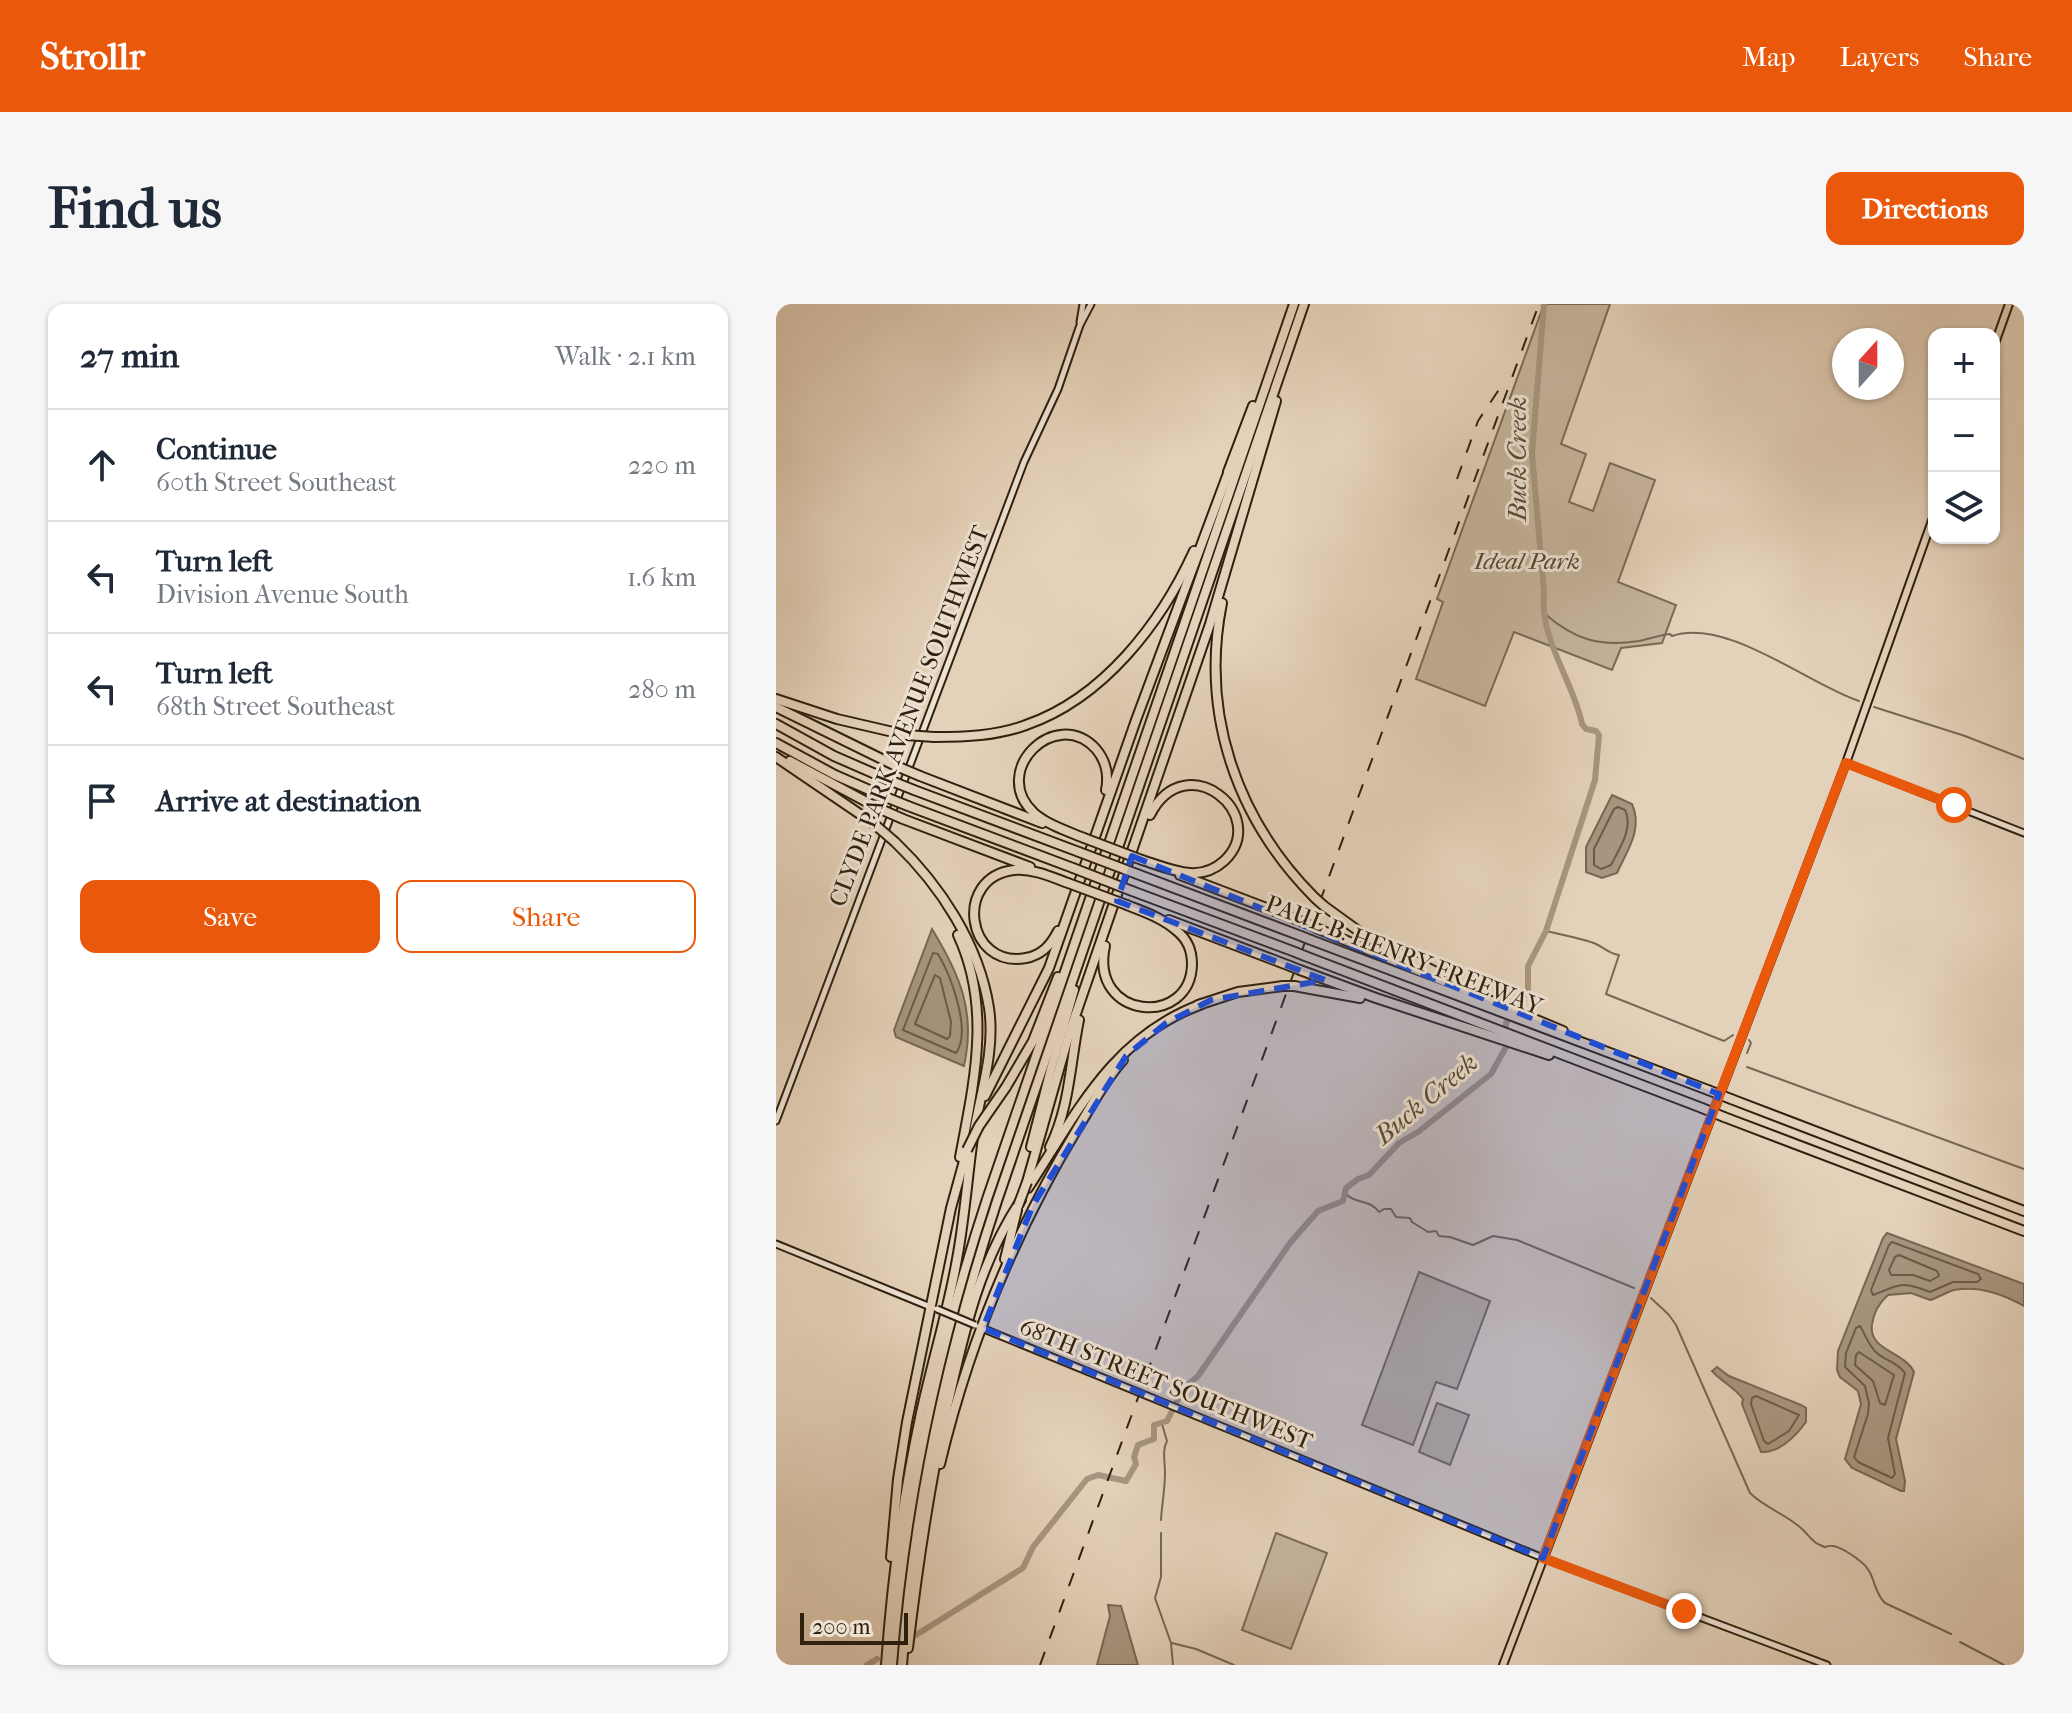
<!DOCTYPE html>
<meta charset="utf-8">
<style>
body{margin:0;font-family:"IM FELL French Canon",serif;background:#f6f6f7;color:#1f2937}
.controls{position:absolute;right:24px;top:24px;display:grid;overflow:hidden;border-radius:16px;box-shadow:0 2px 6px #0004}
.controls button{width:72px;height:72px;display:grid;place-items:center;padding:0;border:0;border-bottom:2px solid #e0e1e3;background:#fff;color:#1f2937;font:40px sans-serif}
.compass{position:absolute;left:1056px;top:24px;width:72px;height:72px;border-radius:50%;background:#fff;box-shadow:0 2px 6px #0004;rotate:21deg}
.scale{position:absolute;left:24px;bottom:20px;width:108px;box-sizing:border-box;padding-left:8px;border:4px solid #30210e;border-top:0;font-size:22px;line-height:28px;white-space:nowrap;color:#30210e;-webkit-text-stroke:6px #ede1d2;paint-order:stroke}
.stop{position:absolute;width:24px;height:24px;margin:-18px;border:6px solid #ea580c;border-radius:50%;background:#fff}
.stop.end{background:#ea580c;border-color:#fff;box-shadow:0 2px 8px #0008}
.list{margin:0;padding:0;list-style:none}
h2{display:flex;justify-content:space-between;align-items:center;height:104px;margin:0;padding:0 32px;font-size:34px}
h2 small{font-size:26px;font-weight:400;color:#747a83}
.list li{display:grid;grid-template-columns:52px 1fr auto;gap:24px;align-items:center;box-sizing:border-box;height:112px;padding:0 32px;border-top:2px solid #e0e1e3}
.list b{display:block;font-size:30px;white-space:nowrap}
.list p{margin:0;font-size:26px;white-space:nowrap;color:#747a83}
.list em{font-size:26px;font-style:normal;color:#747a83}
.actions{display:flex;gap:16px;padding:24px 32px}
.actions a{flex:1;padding:18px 0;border:2px solid #ea580c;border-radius:16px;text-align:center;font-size:28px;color:#ea580c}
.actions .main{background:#ea580c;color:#fff}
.icon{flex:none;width:44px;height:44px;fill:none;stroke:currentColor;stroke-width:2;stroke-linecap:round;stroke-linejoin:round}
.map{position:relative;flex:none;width:1248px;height:1361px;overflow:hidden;border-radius:16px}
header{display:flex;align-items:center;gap:48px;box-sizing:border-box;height:112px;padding:0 40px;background:#ea580c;color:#fff}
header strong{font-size:38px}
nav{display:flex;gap:44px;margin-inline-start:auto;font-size:28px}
.intro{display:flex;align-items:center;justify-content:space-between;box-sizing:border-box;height:192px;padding:0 48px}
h1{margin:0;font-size:56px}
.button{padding:20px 36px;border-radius:16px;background:#ea580c;color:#fff;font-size:28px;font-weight:700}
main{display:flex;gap:48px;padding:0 48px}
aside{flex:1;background:#fff;border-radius:16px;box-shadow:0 2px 6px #0004}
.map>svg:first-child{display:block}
</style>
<header>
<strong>Strollr</strong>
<nav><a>Map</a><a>Layers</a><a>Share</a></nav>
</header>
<div class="intro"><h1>Find us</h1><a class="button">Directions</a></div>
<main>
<aside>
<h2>27 min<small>Walk · 2.1 km</small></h2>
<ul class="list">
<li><svg class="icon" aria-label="ahead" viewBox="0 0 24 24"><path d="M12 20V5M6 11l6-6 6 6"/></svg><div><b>Continue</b><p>60th Street Southeast</p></div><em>220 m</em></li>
<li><svg class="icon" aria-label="left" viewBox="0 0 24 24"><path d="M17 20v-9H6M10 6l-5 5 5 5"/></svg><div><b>Turn left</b><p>Division Avenue South</p></div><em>1.6 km</em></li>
<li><svg class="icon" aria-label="left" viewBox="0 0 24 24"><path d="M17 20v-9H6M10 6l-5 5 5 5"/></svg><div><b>Turn left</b><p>68th Street Southeast</p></div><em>280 m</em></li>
<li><svg class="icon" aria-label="arrive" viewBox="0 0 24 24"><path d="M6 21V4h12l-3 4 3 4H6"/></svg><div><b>Arrive at destination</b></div></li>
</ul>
<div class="actions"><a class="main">Save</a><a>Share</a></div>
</aside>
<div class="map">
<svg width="1248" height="1361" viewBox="0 0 1248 1361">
<rect width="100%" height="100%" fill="#e4d1b9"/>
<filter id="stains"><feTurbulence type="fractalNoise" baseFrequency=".0025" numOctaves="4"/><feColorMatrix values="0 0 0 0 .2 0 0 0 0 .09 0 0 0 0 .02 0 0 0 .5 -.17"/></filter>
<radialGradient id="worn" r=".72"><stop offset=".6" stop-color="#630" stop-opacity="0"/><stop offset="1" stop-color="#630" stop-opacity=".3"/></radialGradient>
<g fill="#c5b39c" stroke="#7a6a55" stroke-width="2">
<polygon points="768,0 834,0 785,140 810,150 793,198 817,207 834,159 879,176 842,278 900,301 886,339 845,344 836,366 738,328 709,402 640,375 667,298 661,295"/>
<polygon points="643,968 714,997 681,1085 660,1078 637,1141 586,1121"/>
<polygon points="661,1099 693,1111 674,1161 643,1148"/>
<polygon points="500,1229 551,1249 515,1345 466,1326"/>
</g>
<g fill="#a7957f" stroke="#776752" stroke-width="2">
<path d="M836 491 856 500C867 525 852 545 841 569L826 574 810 568V543Z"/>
<path d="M156 625C184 671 200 708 188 762L120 733 118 726Z"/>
<path d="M1111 929 1248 980V1002C1227 990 1203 981 1178 986 1170 988 1162 994 1154 996L1135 989 1112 991C1103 999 1098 1007 1096 1020 1092 1047 1128 1047 1138 1068L1120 1135 1129 1177 1128 1187H1125L1076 1164 1069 1155 1085 1100 1082 1087 1064 1073 1061 1066 1062 1047 1107 934Z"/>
<path d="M941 1063 953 1072 1025 1101 1030 1104V1118C1019 1133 1004 1149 985 1148L966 1100 967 1095C958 1083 946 1078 936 1067Z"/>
<polygon points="332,1301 345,1302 362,1361 321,1361 334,1312"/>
</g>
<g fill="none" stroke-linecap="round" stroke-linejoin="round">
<g stroke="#6c5b46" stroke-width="2">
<path d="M842 503 849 506C858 524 843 545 835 561L825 565 818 561V545L838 505Z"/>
<path d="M157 649 162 650C175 672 196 727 180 749L127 726Z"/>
<polygon points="159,671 164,674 175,718 174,732 171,735 139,720"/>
<path d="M1116 938 1202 970 1205 975 1201 978H1177L1154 988C1124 976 1124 981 1097 991L1095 986 1113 941Z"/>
<polygon points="1123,951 1161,967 1163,972 1154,977 1137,971 1115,971 1113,966 1119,953"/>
<path d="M1084 1022C1090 1031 1092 1042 1102 1050 1111 1057 1122 1059 1129 1069L1112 1134 1119 1170 1116 1174 1082 1158 1078 1153 1092 1110 1093 1099 1089 1082 1069 1063 1070 1049 1080 1024Z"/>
<polygon points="1083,1048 1118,1071 1109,1101 1104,1099 1097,1077 1079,1061 1080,1051"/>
<polygon points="980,1092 1023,1111 1013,1127 992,1140 988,1137 975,1100 976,1094"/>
</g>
<g stroke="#776752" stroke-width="2">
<path d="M769 310C799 336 824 343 863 337 874 335 883 331 894 330L896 332C950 313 1032 380 1083 397"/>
<polyline points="1098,403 1189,432 1248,455"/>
<path d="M770 627C779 629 814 637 820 640 829 644 833 650 843 651L830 690 948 737 957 731"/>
<polyline points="971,749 975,739 973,736"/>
<polyline points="971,763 1248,865"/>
<path d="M570 890C579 900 594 895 603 908L608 905H615L620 913 634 914 636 918 652 928 660 927 663 932 674 933 697 941 717 932 741 936 858 984"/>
<path d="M875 994 893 1011 900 1021 974 1189C989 1204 1010 1210 1026 1225 1032 1230 1037 1239 1044 1241 1055 1246 1045 1241 1057 1242 1065 1243 1078 1252 1084 1257 1100 1268 1096 1287 1109 1299L1175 1330"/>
<path d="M385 1216C386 1200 389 1184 389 1169 389 1158 386 1146 391 1137L386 1120"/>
<polyline points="385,1229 385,1273 379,1294 395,1339 397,1361"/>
<polyline points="1184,1338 1228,1361"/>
<polyline points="396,1339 420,1345 458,1361"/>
</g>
<g stroke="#a7957f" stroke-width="6">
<path d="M140 1331 247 1264 257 1243 311 1175 322 1171 350 1177 360 1160 358 1153 362 1141 378 1135V1121L391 1117 407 1085 422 1072 514 939 542 907 567 897 570 884 582 875 593 871 623 839 642 828 715 770 730 743V719L752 686V662L770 627 819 476 823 431 820 427 810 425 806 420C797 376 763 335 768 288L756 150 768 0"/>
<polyline points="91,1361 101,1355"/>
</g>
<g stroke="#30210e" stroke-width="9">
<g id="secondary">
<polyline points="304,18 307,0"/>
<polyline points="1070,459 1248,529"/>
<polyline points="0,817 248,158 282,85 304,21 315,0"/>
<polyline points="0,940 157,1004"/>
<polyline points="203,1023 767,1254 1051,1361"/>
</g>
</g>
<g stroke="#30210e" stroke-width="10">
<g id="primary">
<polyline points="1218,42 1233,0"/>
<polyline points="727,1361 1070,459 1158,211"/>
</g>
</g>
<g stroke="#30210e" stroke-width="12">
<g id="highway">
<polyline points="452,168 477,102"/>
<path d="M446 299C424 409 460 515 539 594"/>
<polyline points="0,395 61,415 130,431"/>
<polyline points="0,403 118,461"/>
<polyline points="0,420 58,452 113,476"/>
<path d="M158 433C189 433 220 432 250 421 328 394 385 319 418 247"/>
<polyline points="0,439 59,471 107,492"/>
<polyline points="0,453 97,519"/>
<polyline points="14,457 102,504"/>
<polyline points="144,472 266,519"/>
<polyline points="138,486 303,548"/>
<polyline points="132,502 297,564"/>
<polyline points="127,515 254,563"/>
<path d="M308 534C291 527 272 521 258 509 213 468 279 401 320 445 330 457 333 471 330 486"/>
<path d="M366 556C382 561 398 568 414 569 427 570 438 566 448 557 496 512 410 440 374 511"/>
<polyline points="361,570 525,632"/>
<polyline points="404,571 530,619"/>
<polyline points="356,587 519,648"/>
<polyline points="548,602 588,631 664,670"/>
<polyline points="393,616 514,662"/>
<polyline points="540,624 787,727"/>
<path d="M282 627C275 641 266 651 250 654 190 665 177 573 238 566 256 564 276 573 292 579"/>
<path d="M182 631C216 704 198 778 184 853"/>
<polyline points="535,636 932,786"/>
<path d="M329 642C313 716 415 724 416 660 416 647 411 635 401 627 387 614 368 608 351 601"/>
<polyline points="529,652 926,804"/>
<polyline points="524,666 600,694 773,751"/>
<polyline points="518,682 584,694"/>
<polyline points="422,701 462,688 507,682"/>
<polyline points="230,783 257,737 282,673"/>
<polyline points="209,792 273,664 360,416 454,164"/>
<polyline points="955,795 1248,907"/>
<polyline points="948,813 1248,927"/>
<polyline points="255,843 275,765 298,686"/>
<path d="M274 843C294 802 294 760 303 716"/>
<polyline points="251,878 294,727 434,320 500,97"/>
<path d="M252 884C301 809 336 733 426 700"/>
<polyline points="229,955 241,906"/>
<path d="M164 1160C192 1043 238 930 300 827 315 803 328 777 347 756"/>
<polyline points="115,1253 122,1175 131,1118 175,904 191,846"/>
<path d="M132 1344C142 1259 154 1174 174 1090 190 1019 205 957 245 896"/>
<path d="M110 1361C116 1276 127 1192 145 1109 156 1058 172 1007 181 955 188 918 191 879 196 841 202 795 220 750 213 704 203 640 164 581 119 538"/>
<path d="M116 1361C128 1202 161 1047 211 895L518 0"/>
<path d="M126 1361C138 1202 171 1048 221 897L528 0"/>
</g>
</g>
<use href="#secondary" stroke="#ede1d2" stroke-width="5"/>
<use href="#primary" stroke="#e4d1b9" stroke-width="6"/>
<use href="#highway" stroke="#e4d1b9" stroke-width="8"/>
<g stroke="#30210e" stroke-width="2" stroke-dasharray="14 14" stroke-linecap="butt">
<polyline points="681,175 702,117 726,81"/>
<polyline points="264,1361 763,0"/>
</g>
<g stroke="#30210e" stroke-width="9" stroke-linecap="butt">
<polyline id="secondary-bridge" points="161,1005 199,1021"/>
</g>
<g stroke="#30210e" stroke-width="12" stroke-linecap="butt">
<g id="highway-bridge">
<polyline points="130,431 158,433"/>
<polyline points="118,461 144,472"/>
<polyline points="113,476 138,486"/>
<polyline points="107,492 132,502"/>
<polyline points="102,504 127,515"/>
<polyline points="97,519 119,538"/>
<polyline points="308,534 366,556"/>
<polyline points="303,548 361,570"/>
<polyline points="297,564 356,587"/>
<polyline points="292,579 351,601"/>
<polyline points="539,594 548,602"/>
<polyline points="530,619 540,624"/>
<polyline points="525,632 535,636"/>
<polyline points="519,648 529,652"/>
<polyline points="514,662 524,666"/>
<polyline points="507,682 518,682"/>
<polyline points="932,786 955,795"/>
<polyline points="926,804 948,813"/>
<polyline points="191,846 203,822 230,783"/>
<polyline points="242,902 251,878"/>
</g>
</g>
<use href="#secondary-bridge" stroke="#ede1d2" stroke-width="5"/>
<use href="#highway-bridge" stroke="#e4d1b9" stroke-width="8"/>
</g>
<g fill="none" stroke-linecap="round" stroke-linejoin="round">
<polyline stroke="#ea580c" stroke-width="10" points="908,1307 767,1254 1070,459 1178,501"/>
</g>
<path fill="#1d4ed8" fill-opacity="0.2" stroke="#1d4ed8" stroke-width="6" stroke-dasharray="16 10" stroke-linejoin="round" d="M356 552 943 790 767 1254 207 1024 257 901 350 752 390 719 435 696 549 676 341 597Z"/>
<g text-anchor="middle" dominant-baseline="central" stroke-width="6" stroke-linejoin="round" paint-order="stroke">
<g font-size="24" font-style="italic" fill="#554632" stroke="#ede1d2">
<text x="751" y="257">Ideal Park</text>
</g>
<g font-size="24" fill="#30210e" stroke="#ede1d2">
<text transform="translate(133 412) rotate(-69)">CLYDE PARK AVENUE SOUTHWEST</text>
<text transform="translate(628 651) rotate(21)">PAUL B. HENRY FREEWAY</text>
<text transform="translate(390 1080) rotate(22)">68TH STREET SOUTHWEST</text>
</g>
<g font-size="26" font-style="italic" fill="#5a4a36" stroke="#ede1d2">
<text transform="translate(741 155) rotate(-90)">Buck Creek</text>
<text transform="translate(650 795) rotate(-40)">Buck Creek</text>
</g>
</g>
<rect width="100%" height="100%" filter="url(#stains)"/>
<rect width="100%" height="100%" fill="url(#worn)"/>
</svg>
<div class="controls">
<button>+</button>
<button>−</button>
<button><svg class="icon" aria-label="layers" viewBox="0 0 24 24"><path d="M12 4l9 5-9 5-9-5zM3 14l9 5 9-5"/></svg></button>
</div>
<svg class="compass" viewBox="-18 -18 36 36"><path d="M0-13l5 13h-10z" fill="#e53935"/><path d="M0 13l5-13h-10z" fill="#747a83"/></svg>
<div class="scale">200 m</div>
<div class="stop" style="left:1178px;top:501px"></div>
<div class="stop end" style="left:908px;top:1307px"></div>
</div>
</main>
